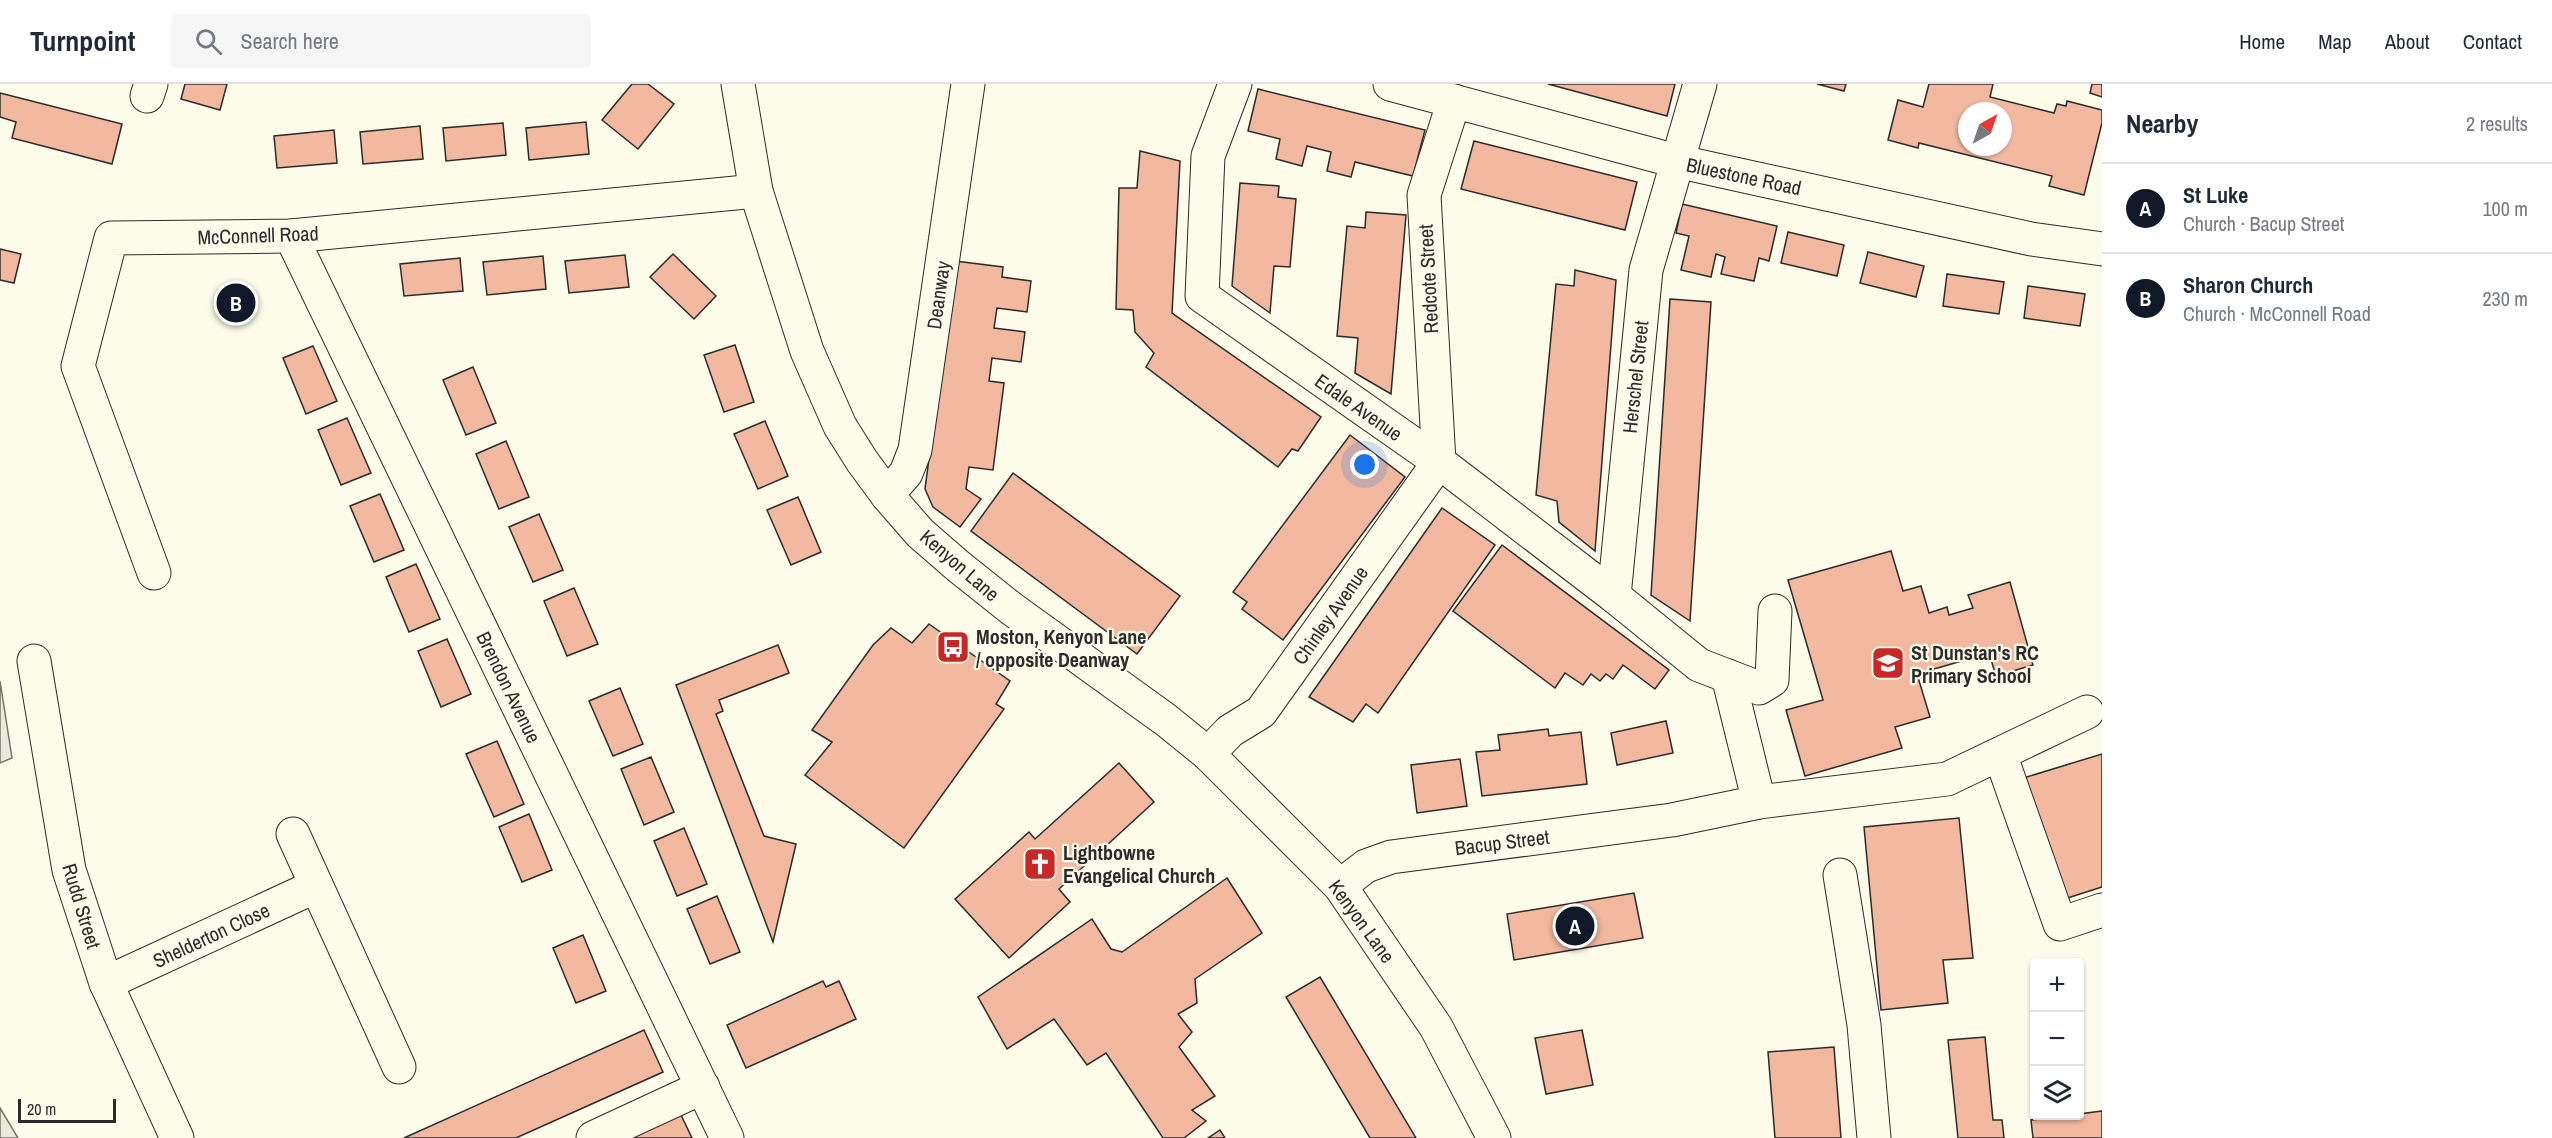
<!DOCTYPE html>
<meta charset="utf-8">
<style>
body{margin:0;font-family:"Archivo Narrow",sans-serif;background:#f6f6f7;color:#1f2937}
.controls{position:absolute;right:18px;bottom:18px;display:grid;overflow:hidden;border-radius:6px;box-shadow:0 2px 4px #0004}
.controls button{width:54px;height:54px;display:grid;place-items:center;padding:0;border:0;border-bottom:2px solid #e0e1e3;background:#fff;color:#1f2937;font:30px sans-serif}
.compass{position:absolute;left:1958px;top:18px;width:54px;height:54px;border-radius:50%;background:#fff;box-shadow:0 2px 4px #0004;rotate:40deg}
.scale{position:absolute;left:18px;bottom:15px;width:98px;box-sizing:border-box;padding-left:6px;border:3px solid #2b2b2b;border-top:0;font-size:16px;line-height:21px;white-space:nowrap;color:#2b2b2b;-webkit-text-stroke:4px #fdfbea;paint-order:stroke}
.you{position:absolute;left:1365px;top:381px;width:21px;height:21px;margin:-15px;border:4px solid #fff;border-radius:50%;background:#1a73e8;box-shadow:0 0 0 9px #1a73e833}
.badge{display:grid;place-items:center;width:39px;height:39px;border-radius:50%;background:#111827;color:#fff;font-size:20px;font-weight:700}
.pin{position:absolute;translate:-50% -50%;border:3px solid #fff;box-shadow:0 2px 6px #0006}
.list{margin:0;padding:0;list-style:none}
h2{display:flex;justify-content:space-between;align-items:center;height:78px;margin:0;padding:0 24px;font-size:26px}
h2 small{font-size:20px;font-weight:400;color:#747a83}
.list li{display:grid;grid-template-columns:39px 1fr auto;gap:18px;align-items:center;box-sizing:border-box;height:90px;padding:0 24px;border-top:2px solid #e0e1e3}
.list b{display:block;font-size:22px;white-space:nowrap}
.list p{margin:0;font-size:20px;white-space:nowrap;color:#747a83}
.list em{font-size:20px;font-style:normal;color:#747a83}
.icon{flex:none;width:33px;height:33px;fill:none;stroke:currentColor;stroke-width:2;stroke-linecap:round;stroke-linejoin:round}
.map{position:relative;flex:none;width:2102px;height:1054px;overflow:hidden}
header{display:flex;align-items:center;gap:36px;box-sizing:border-box;height:84px;padding:0 30px;background:#fff;border-bottom:2px solid #e0e1e3}
header strong{font-size:28px}
nav{display:flex;gap:33px;margin-inline-start:auto;font-size:21px}
.search{width:420px;height:54px;background:#f6f6f7;display:flex;align-items:center;gap:15px;box-sizing:border-box;padding:0 21px;border-radius:6px;color:#747a83;font-size:22px}
main{display:flex}
aside{flex:1;background:#fff}
.map>svg:first-child{display:block}
</style>
<header>
<strong>Turnpoint</strong>
<div class="search"><svg class="icon" aria-label="search" viewBox="0 0 24 24"><circle cx="10" cy="10" r="6"/><path d="M15 15l6 6"/></svg>Search here</div>
<nav><a>Home</a><a>Map</a><a>About</a><a>Contact</a></nav>
</header>
<main>
<div class="map">
<svg width="2102" height="1054" viewBox="0 0 2102 1054">
<rect width="100%" height="100%" fill="#fdfbea"/>
<g fill="#ecebdb" stroke="#74746e" stroke-width="1.5">
<polygon points="0,597 12,674 0,679"/>
<polygon points="0,1024 18,1054 0,1054"/>
</g>
<g fill="#f2b8a0" stroke="#2b2b2b" stroke-width="1.5" fill-rule="evenodd">
<polygon points="185,0 227,0 220,26 181,15"/>
<polygon points="632,0 648,0 674,20 638,65 602,36"/>
<polygon points="1548,0 1675,0 1667,32"/>
<polygon points="1817,0 1846,0 1844,7"/>
<path d="M1929 0H1993L1990 13 2054 29 2057 20 2066 22 2067 17 2102 26V39L2084 111 2049 102 2052 92 1919 59 1918 64 1888 56 1898 16 1923 23ZM1967 27H2003V63H1967Z"/>
<polygon points="2092,0 2102,0 2102,13 2090,9"/>
<polygon points="1258,5 1425,46 1413,92 1355,78 1351,93 1327,87 1331,68 1307,62 1302,82 1276,75 1280,55 1248,47"/>
<polygon points="0,9 122,40 112,80 12,54 16,38 0,33"/>
<polygon points="586,38 589,70 529,76 526,44"/>
<polygon points="503,39 506,71 446,77 443,44"/>
<polygon points="420,42 423,75 363,80 360,48"/>
<polygon points="334,46 337,79 277,84 274,52"/>
<polygon points="1474,57 1637,98 1625,146 1461,105"/>
<polygon points="1140,67 1180,77 1172,229 1321,333 1298,367 1292,365 1278,383 1146,283 1154,269 1135,248 1133,226 1116,225 1119,104 1137,104"/>
<polygon points="1240,99 1279,102 1278,113 1296,115 1290,183 1274,182 1270,229 1232,202"/>
<polygon points="1682,120 1777,142 1769,177 1759,174 1754,197 1721,190 1725,173 1716,170 1711,193 1681,186 1689,152 1676,149"/>
<polygon points="1366,128 1406,131 1391,310 1355,289 1358,254 1337,252 1347,142 1365,144"/>
<polygon points="1788,148 1844,161 1837,192 1781,179"/>
<polygon points="0,165 21,170 14,199 0,196"/>
<polygon points="1868,168 1924,182 1916,213 1860,199"/>
<polygon points="673,170 716,212 694,235 650,193"/>
<polygon points="625,171 629,203 569,209 565,177"/>
<polygon points="543,172 546,205 487,211 483,178"/>
<polygon points="460,174 463,207 404,212 400,180"/>
<polygon points="955,177 1003,183 1002,193 1031,197 1027,228 997,224 994,244 1025,248 1021,278 992,274 989,297 1004,299 993,386 969,383 966,405 981,415 960,443 933,423 925,405"/>
<polygon points="1575,186 1616,196 1595,467 1559,438 1557,417 1536,411 1556,200 1574,202"/>
<polygon points="1947,190 2004,198 1999,230 1943,222"/>
<polygon points="2028,202 2085,210 2080,242 2024,234"/>
<polygon points="1670,215 1711,218 1690,537 1651,511"/>
<polygon points="735,261 754,318 724,328 704,271"/>
<polygon points="313,262 337,317 306,330 283,274"/>
<polygon points="473,283 496,339 466,351 443,296"/>
<polygon points="347,334 371,389 341,401 318,346"/>
<polygon points="765,337 788,392 758,405 734,350"/>
<polygon points="1350,351 1405,393 1283,556 1242,525 1247,518 1233,508"/>
<polygon points="506,357 529,413 499,425 476,370"/>
<polygon points="1013,389 1180,512 1137,570 971,447"/>
<polygon points="380,410 404,466 374,478 350,422"/>
<polygon points="798,413 821,468 791,481 767,426"/>
<polygon points="1442,424 1495,461 1378,629 1366,620 1353,638 1309,613"/>
<polygon points="539,430 563,486 533,498 509,443"/>
<polygon points="1502,461 1669,586 1655,605 1623,581 1613,595 1606,590 1600,597 1591,590 1583,601 1565,589 1555,604 1453,527"/>
<polygon points="1891,467 1903,507 1921,502 1929,529 1947,523 1949,531 1973,524 1968,511 2010,498 2033,581 1996,592 1989,569 1917,590 1930,633 1895,643 1902,664 1805,692 1786,626 1823,616 1788,496"/>
<polygon points="416,480 440,535 409,548 386,493"/>
<polygon points="574,504 598,560 567,572 544,517"/>
<polygon points="929,540 1010,597 996,620 1004,625 904,764 805,691 832,658 812,646 873,561 891,544 912,559"/>
<polygon points="447,555 471,610 441,623 418,567"/>
<polygon points="778,561 789,589 719,616 723,627 716,630 764,752 796,760 773,858 676,601"/>
<polygon points="620,604 643,660 613,672 589,617"/>
<polygon points="1666,637 1673,669 1617,681 1611,649"/>
<polygon points="1548,645 1549,652 1581,648 1587,700 1482,712 1476,668 1500,666 1498,651"/>
<polygon points="497,657 524,720 494,733 466,670"/>
<polygon points="2102,670 2102,803 2058,817 2020,695"/>
<polygon points="651,673 674,728 644,741 621,685"/>
<polygon points="1460,675 1467,722 1417,729 1411,681"/>
<polygon points="1119,679 1154,718 1059,805 1070,818 1009,874 955,815 1029,748 1035,755"/>
<polygon points="529,730 552,786 522,798 499,743"/>
<polygon points="1959,734 1973,874 1943,876 1948,919 1881,926 1864,743"/>
<polygon points="684,744 707,800 677,812 654,757"/>
<polygon points="1227,794 1262,849 1195,895 1197,919 1178,930 1192,948 1179,963 1215,1012 1192,1026 1206,1037 1184,1054 1163,1054 1106,969 1087,981 1054,935 1007,965 978,913 1092,835 1111,865 1122,868"/>
<polygon points="1634,809 1643,854 1514,876 1507,830"/>
<polygon points="717,812 740,868 710,880 687,825"/>
<polygon points="583,851 606,907 576,919 553,864"/>
<polygon points="1320,893 1416,1054 1370,1054 1286,913"/>
<polygon points="823,897 826,903 839,897 856,935 746,984 727,941"/>
<polygon points="644,946 663,988 516,1054 404,1054"/>
<polygon points="1582,946 1593,1001 1546,1010 1535,954"/>
<polygon points="1985,953 1993,1036 2002,1036 2004,1054 1958,1054 1948,956"/>
<polygon points="1834,963 1841,1054 1775,1054 1768,968"/>
<polygon points="2102,1027 2102,1054 2033,1054 2031,1036"/>
<polygon points="681,1031 692,1054 631,1054"/>
<polygon points="1220,1046 1225,1054 1208,1054"/>
</g>
<g fill="none" stroke-linecap="round" stroke-linejoin="round">
<g stroke="#2b2b2b" stroke-width="35">
<g id="minor">
<polyline points="738,0 756,107 807,267 840,342 862,377 887,411 920,449 958,482 1012,525 1166,636 1208,670 1340,802 1436,943 1494,1054"/>
<polyline points="1235,0 1208,72 1202,212 1439,378 1614,512 1699,581 1759,604 1772,596 1775,527"/>
<polyline points="1390,0 1676,77 2031,155 2102,165"/>
<polyline points="147,12 151,0"/>
<polyline points="291,152 727,1054"/>
<polyline points="887,411 906,389 915,366 968,0"/>
<polyline points="154,489 78,282 111,154 291,152 756,107"/>
<polyline points="1614,512 1646,186 1700,0"/>
<polyline points="34,577 69,786 106,899 177,1054"/>
<polyline points="1728,592 1759,718"/>
<polyline points="1208,670 1230,647 1261,628 1439,378 1424,111 1454,17"/>
<polyline points="2000,670 2060,840 2102,826"/>
<polyline points="293,750 399,983"/>
<polyline points="1840,791 1864,941 1874,1054"/>
<polyline points="1340,802 1366,782 1391,773 1672,736 1759,718 1947,695 2087,628"/>
<polyline points="106,899 316,802"/>
<polyline points="593,1054 703,1003"/>
</g>
</g>
<use href="#minor" stroke="#fdfbea" stroke-width="33"/>
</g>
<defs>
<g id="bus-square" transform="scale(1.725)"><rect x="-9" y="-9" width="18" height="18" rx="4" fill="#c62828" stroke="#fdfbea"/><path d="M-5-6H5V4H4V6H2V4H-2V6H-4V4H-5ZM-3.5-4V0h7V-4ZM-3.5 1.2v1.5H-2V1.2ZM2 1.2v1.5H3.5V1.2Z" fill="#fff"/></g>
<g id="school-square" transform="scale(1.725)"><rect x="-9" y="-9" width="18" height="18" rx="4" fill="#c62828" stroke="#fdfbea"/><path d="M0-5L7-2L0 1L-7-2ZM-4 1L0 2.5L4 1V4Q0 6-4 4Z" fill="#fff"/></g>
<g id="church-square" transform="scale(1.725)"><rect x="-9" y="-9" width="18" height="18" rx="4" fill="#c62828" stroke="#fdfbea"/><path d="M-1.2-6h2.4v3.5h3.3v2.4h-3.3V6h-2.4V-.1h-3.3v-2.4h3.3Z" fill="#fff"/></g>
</defs>
<g fill-rule="evenodd">
<use href="#bus-square" x="953" y="563"/>
<use href="#school-square" x="1888" y="579"/>
<use href="#church-square" x="1040" y="780"/>
</g>
<g text-anchor="middle" dominant-baseline="central" stroke-width="4.5" stroke-linejoin="round" paint-order="stroke">
<g font-size="20" fill="#2b2b2b" stroke="#fdfbea">
<text transform="translate(1744 92) rotate(12)">Bluestone Road</text>
<text transform="translate(258 151) rotate(-2)">McConnell Road</text>
<text transform="translate(1428 195) rotate(-93)">Redcote Street</text>
<text transform="translate(938 211) rotate(-82)">Deanway</text>
<text transform="translate(1635 293) rotate(-84)">Herschel Street</text>
<text transform="translate(1359 323) rotate(35)">Edale Avenue</text>
<text transform="translate(960 481) rotate(41)">Kenyon Lane</text>
<text transform="translate(1330 531) rotate(-55)">Chinley Avenue</text>
<text transform="translate(509 603) rotate(64)">Brendon Avenue</text>
<text transform="translate(1502 758) rotate(-7)">Bacup Street</text>
<text transform="translate(82 822) rotate(73)">Rudd Street</text>
<text transform="translate(1362 837) rotate(54)">Kenyon Lane</text>
<text transform="translate(211 851) rotate(-25)">Shelderton Close</text>
</g>
<g font-size="20" font-weight="bold" fill="#2b2b2b" stroke="#fdfbea" text-anchor="start">
<text x="976" y="552">Moston, Kenyon Lane<tspan x="976" dy="23">/ opposite Deanway</tspan></text>
<text x="1911" y="568">St Dunstan's RC<tspan x="1911" dy="23">Primary School</tspan></text>
<text x="1063" y="768">Lightbowne<tspan x="1063" dy="23">Evangelical Church</tspan></text>
</g>
</g>
</svg>
<div class="controls">
<button>+</button>
<button>−</button>
<button><svg class="icon" aria-label="layers" viewBox="0 0 24 24"><path d="M12 4l9 5-9 5-9-5zM3 14l9 5 9-5"/></svg></button>
</div>
<svg class="compass" viewBox="-18 -18 36 36"><path d="M0-13l5 13h-10z" fill="#e53935"/><path d="M0 13l5-13h-10z" fill="#747a83"/></svg>
<div class="scale">20 m</div>
<div class="you"></div>
<div class="pin badge" style="left:1575px;top:842px">A</div>
<div class="pin badge" style="left:236px;top:219px">B</div>
</div>
<aside>
<h2>Nearby<small>2 results</small></h2>
<ul class="list">
<li><span class="badge">A</span><div><b>St Luke</b><p>Church · Bacup Street</p></div><em>100 m</em></li>
<li><span class="badge">B</span><div><b>Sharon Church</b><p>Church · McConnell Road</p></div><em>230 m</em></li>
</ul>
</aside>
</main>
